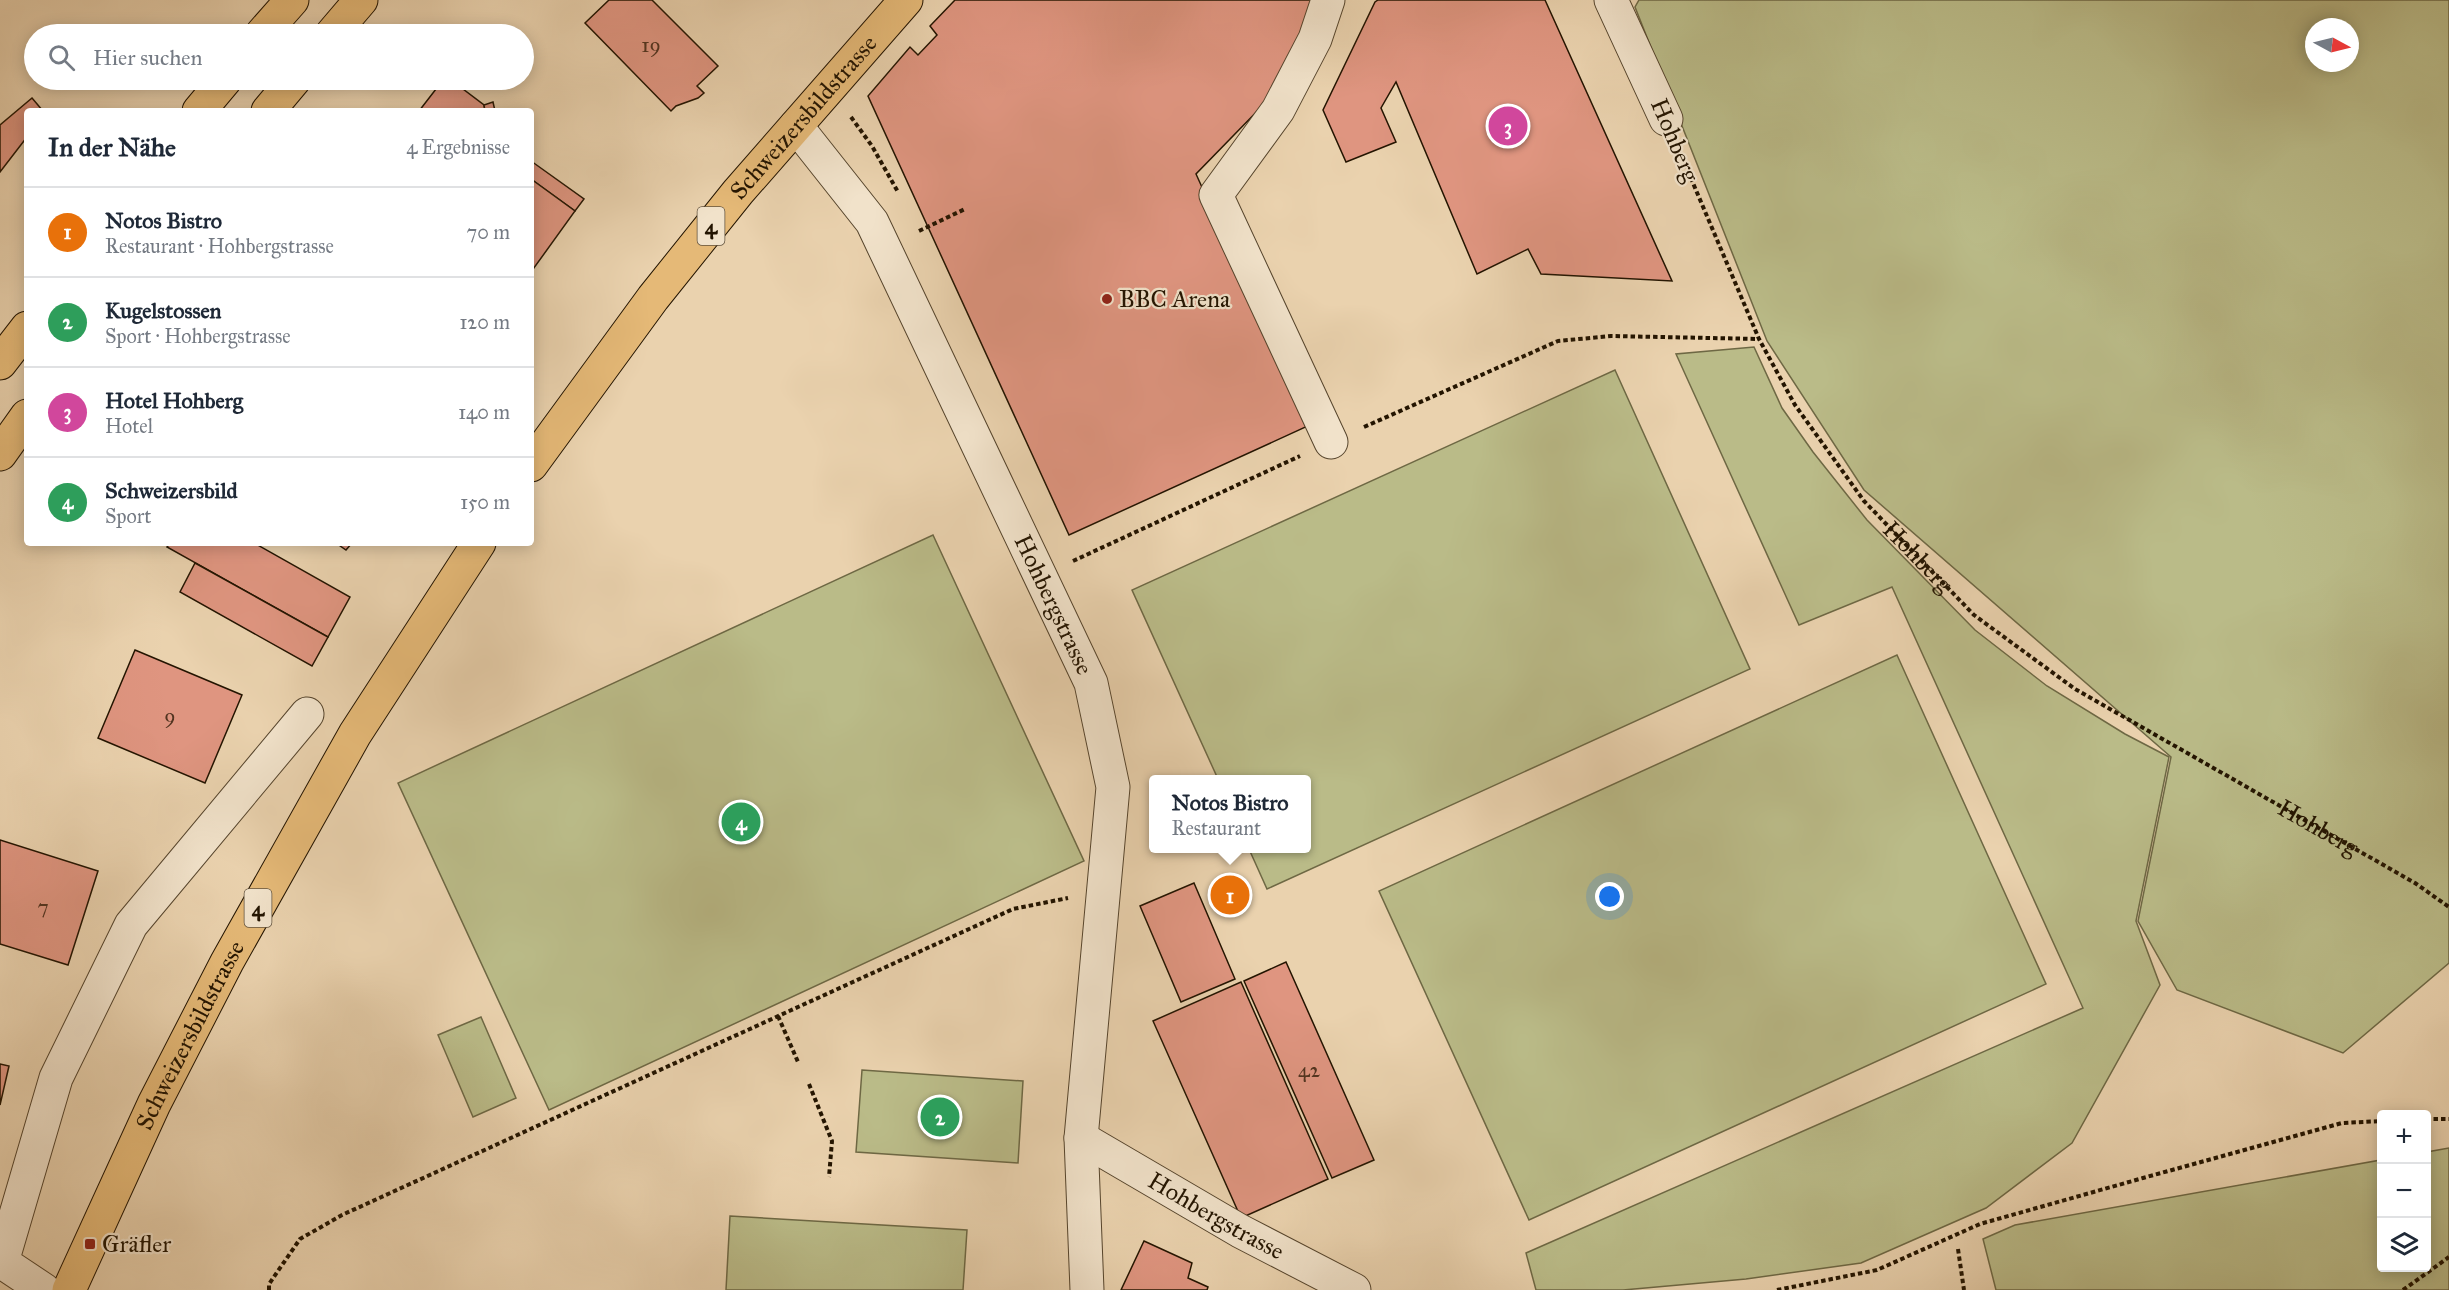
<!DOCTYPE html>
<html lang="de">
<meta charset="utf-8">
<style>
body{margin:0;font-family:"IM FELL Great Primer",serif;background:#f2f2f3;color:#1f2937}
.controls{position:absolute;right:18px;bottom:18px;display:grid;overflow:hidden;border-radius:6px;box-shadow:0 3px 15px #0003}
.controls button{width:54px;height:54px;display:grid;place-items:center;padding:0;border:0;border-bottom:2px solid #e0e1e3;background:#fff;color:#1f2937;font:30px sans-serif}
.compass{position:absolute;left:2305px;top:18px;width:54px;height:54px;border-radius:50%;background:#fff;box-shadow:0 3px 15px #0003;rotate:97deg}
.you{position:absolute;left:1610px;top:897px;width:21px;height:21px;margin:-15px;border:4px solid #fff;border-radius:50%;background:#1a73e8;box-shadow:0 0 0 9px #1a73e833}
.badge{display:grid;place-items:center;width:39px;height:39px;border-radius:50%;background:#8f2418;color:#fff;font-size:20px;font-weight:700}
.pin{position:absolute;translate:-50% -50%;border:3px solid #fff;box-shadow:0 2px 6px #0006}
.popup{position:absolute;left:1149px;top:775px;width:162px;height:78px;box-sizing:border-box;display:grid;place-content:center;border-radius:6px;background:#fff;filter:drop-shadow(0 2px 4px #0005);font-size:20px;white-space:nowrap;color:#747a83}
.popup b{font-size:22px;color:#1f2937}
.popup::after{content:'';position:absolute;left:50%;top:100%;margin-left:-12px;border:12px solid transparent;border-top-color:#fff}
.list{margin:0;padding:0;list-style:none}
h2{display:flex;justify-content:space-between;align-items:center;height:78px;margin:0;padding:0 24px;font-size:26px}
h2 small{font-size:20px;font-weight:400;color:#747a83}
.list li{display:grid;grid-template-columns:39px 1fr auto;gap:18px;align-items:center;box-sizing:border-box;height:90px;padding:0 24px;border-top:2px solid #e0e1e3}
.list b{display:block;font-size:22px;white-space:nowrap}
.list p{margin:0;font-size:20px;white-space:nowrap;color:#747a83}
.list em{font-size:20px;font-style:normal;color:#747a83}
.icon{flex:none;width:33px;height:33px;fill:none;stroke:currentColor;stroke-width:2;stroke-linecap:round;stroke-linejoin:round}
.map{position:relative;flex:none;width:2449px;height:1290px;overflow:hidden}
.search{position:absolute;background:#fff;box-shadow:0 3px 15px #0003;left:24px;top:24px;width:510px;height:66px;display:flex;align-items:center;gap:15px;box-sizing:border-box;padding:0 21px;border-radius:33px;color:#747a83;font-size:22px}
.panel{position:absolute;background:#fff;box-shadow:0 3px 15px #0003;left:24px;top:108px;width:510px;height:438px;border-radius:6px}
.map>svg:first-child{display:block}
</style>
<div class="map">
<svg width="2449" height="1290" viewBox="0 0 2449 1290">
<rect width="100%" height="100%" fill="#ead2ae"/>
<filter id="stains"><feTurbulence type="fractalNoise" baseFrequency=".00333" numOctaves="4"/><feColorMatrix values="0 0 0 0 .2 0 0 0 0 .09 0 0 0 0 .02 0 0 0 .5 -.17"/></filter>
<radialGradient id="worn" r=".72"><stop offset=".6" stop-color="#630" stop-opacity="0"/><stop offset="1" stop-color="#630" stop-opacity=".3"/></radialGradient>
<g fill="#babb88" stroke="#6e6844" stroke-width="1.5" fill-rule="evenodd">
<path d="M1639 0H2449V963L2343 1053 2177 990 2138 921 2171 757 1864 490 1767 341 1635 7ZM2314 27H2350V63H2314Z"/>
<polygon points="1754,347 1782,408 1813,452 1867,520 1975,630 2047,686 2125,734 2169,757 2136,921 2160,985 2072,1143 1986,1208 1861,1263 1746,1279 1623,1290 1536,1290 1526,1253 2083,1008 1892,587 1799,625 1676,354"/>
<polygon points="1615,370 1750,669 1267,889 1249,849 1306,848 1306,780 1218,779 1132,590"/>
<polygon points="933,535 1084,861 549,1110 398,783"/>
<polygon points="1897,655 2046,984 1529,1220 1379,891"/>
<polygon points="481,1017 516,1098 473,1117 438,1035"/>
<polygon points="862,1070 1023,1081 1018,1163 856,1152"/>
<polygon points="2449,1148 2449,1290 1996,1290 1983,1239 2015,1225 2381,1160 2382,1268 2426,1268 2427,1152"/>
<polygon points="730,1216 967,1230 963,1290 726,1290"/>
</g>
<g fill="#df9580" stroke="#231400" stroke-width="1.5">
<polygon points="609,0 652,0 718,66 697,86 704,93 698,98 676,106 671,111 585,23"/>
<polygon points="955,0 1318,0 1272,96 1196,174 1310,425 1069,535 868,96 910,47 918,55 937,35 930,26"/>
<polygon points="1378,0 1545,0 1672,281 1541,274 1528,249 1477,274 1396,82 1381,108 1396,142 1346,162 1323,110 1375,2"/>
<polygon points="443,80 451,80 484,105 485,111 419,111"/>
<polygon points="32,98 43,111 27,111 27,137 0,172 0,125"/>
<polygon points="493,102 495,111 485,111 484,105"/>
<polygon points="531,161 584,199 575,211 531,179"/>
<polygon points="531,179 575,211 531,272"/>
<polygon points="170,543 254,543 350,597 328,637 167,547"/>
<polygon points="336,543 352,543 346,550"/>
<polygon points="195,563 328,637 312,666 180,592"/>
<polygon points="135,650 242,695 205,783 98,738"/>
<polygon points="0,840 98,871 68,965 0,944"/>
<polygon points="1194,883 1235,979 1181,1002 1140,906"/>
<polygon points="1286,962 1374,1160 1332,1178 1244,981"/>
<polygon points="1241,982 1328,1179 1241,1218 1153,1021"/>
<polygon points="0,1064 9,1066 0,1105"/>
<polygon points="1144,1241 1192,1263 1188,1278 1208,1287 1207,1290 1121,1290"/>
</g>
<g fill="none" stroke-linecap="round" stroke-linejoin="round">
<g stroke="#55442c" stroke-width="35">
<g id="minor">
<polyline points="1328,0 1315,39 1278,110 1216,195 1331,442"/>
<polyline points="1611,0 1666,119"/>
<path id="s2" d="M796 126 872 222 1091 683 1113 787 1081 1138 1087 1290"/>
<path id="s3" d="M1081 1138 1240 1231 1354 1290"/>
<polyline points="44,1290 2,1262 56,1078 131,925 307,714"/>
</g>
</g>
<g stroke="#231400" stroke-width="35">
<g id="major">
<path id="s4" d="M531 465 653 298 738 192 906 0"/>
<path id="s5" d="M69 1290 154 1104 227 962 355 734 479 543"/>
</g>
</g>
<g stroke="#231400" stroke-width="35">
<g id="highway">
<polyline points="262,34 292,0"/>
<polyline points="332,34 361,0"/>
<polyline points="199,111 225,80"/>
<polyline points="268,111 294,80"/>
<polyline points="0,363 27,328"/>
<polyline points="0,454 27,416"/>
</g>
</g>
<g stroke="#231400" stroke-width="4" stroke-dasharray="4.5 3" stroke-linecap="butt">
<polyline points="851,117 872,146 898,192"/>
<path id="s1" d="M1679 150 1759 339 1795 405 1864 501 1974 615 2075 689 2415 883 2449 907"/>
<polyline points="919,231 965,209"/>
<polyline points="1364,427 1558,341 1611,336 1759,339"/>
<polyline points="1073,561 1300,456"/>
<polyline points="778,1016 798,1062"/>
<polyline points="809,1084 832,1141 829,1177"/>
<polyline points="2426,1119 2449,1119"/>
<polyline points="1958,1249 1964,1290"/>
<polyline points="269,1290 269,1284 300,1239 342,1215 1013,909 1068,898"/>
<polyline points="1777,1290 1877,1270 1980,1224 2143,1178 2342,1123 2382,1121"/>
<polyline points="2403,1290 2449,1257"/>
</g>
<use href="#minor" stroke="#f1e2ca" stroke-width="33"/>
<use href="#major" stroke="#e5b977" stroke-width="33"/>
<use href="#highway" stroke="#e5b977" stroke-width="33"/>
</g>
<g fill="#8f2418" stroke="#f1e2ca" stroke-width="2">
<circle cx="1107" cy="299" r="6"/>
<rect x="84" y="1238" width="12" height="12" rx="3"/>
</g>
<g text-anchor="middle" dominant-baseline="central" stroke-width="4.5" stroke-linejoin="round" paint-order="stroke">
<g font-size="21" fill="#523420">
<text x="651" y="45">19</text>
<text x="170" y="716">9</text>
<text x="43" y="907">7</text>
<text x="1309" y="1070">42</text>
</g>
<g fill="#f1e2ca" stroke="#61523d" stroke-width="1.5">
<rect x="697.5" y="207" width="27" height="38" rx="4.5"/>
<rect x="244.5" y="889" width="27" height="38" rx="4.5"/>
</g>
<g font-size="22" font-weight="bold" fill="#231400">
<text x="711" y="226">4</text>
<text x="258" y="908">4</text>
</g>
<g font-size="24" fill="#231400" stroke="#f1e2ca">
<text stroke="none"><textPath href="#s4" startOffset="442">Schweizersbildstrasse</textPath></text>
<text transform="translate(1675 140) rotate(67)">Hohberg</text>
<text stroke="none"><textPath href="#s1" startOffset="476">Hohberg</textPath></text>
<text stroke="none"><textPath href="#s2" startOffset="546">Hohbergstrasse</textPath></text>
<text stroke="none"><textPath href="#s1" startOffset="962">Hohberg</textPath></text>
<text stroke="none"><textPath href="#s5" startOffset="282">Schweizersbildstrasse</textPath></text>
<text stroke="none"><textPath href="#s3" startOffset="156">Hohbergstrasse</textPath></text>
</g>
<g font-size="24" fill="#231400" stroke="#f1e2ca" text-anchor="start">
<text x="1119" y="299">BBC Arena</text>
<text x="102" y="1244">Gräfler</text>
</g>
</g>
<rect width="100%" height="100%" filter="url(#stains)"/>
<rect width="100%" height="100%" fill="url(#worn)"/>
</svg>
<div class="controls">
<button>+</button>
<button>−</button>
<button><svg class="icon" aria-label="layers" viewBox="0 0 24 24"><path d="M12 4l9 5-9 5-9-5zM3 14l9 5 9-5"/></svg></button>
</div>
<svg class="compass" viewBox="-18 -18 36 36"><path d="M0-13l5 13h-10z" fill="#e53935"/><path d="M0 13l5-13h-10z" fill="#747a83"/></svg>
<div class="you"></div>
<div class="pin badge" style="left:1230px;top:895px;background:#e8710a">1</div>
<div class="popup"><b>Notos Bistro</b>Restaurant</div>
<div class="pin badge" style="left:940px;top:1117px;background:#2e9e5b">2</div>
<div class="pin badge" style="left:1508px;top:126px;background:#d1479c">3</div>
<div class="pin badge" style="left:741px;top:822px;background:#2e9e5b">4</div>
<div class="search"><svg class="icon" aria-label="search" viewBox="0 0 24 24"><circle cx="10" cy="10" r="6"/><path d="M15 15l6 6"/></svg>Hier suchen</div>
<section class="panel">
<h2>In der Nähe<small>4 Ergebnisse</small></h2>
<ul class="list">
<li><span class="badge" style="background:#e8710a">1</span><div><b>Notos Bistro</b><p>Restaurant · Hohbergstrasse</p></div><em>70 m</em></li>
<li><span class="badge" style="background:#2e9e5b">2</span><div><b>Kugelstossen</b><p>Sport · Hohbergstrasse</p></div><em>120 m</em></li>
<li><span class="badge" style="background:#d1479c">3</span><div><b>Hotel Hohberg</b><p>Hotel</p></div><em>140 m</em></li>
<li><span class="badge" style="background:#2e9e5b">4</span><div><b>Schweizersbild</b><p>Sport</p></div><em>150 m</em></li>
</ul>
</section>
</div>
